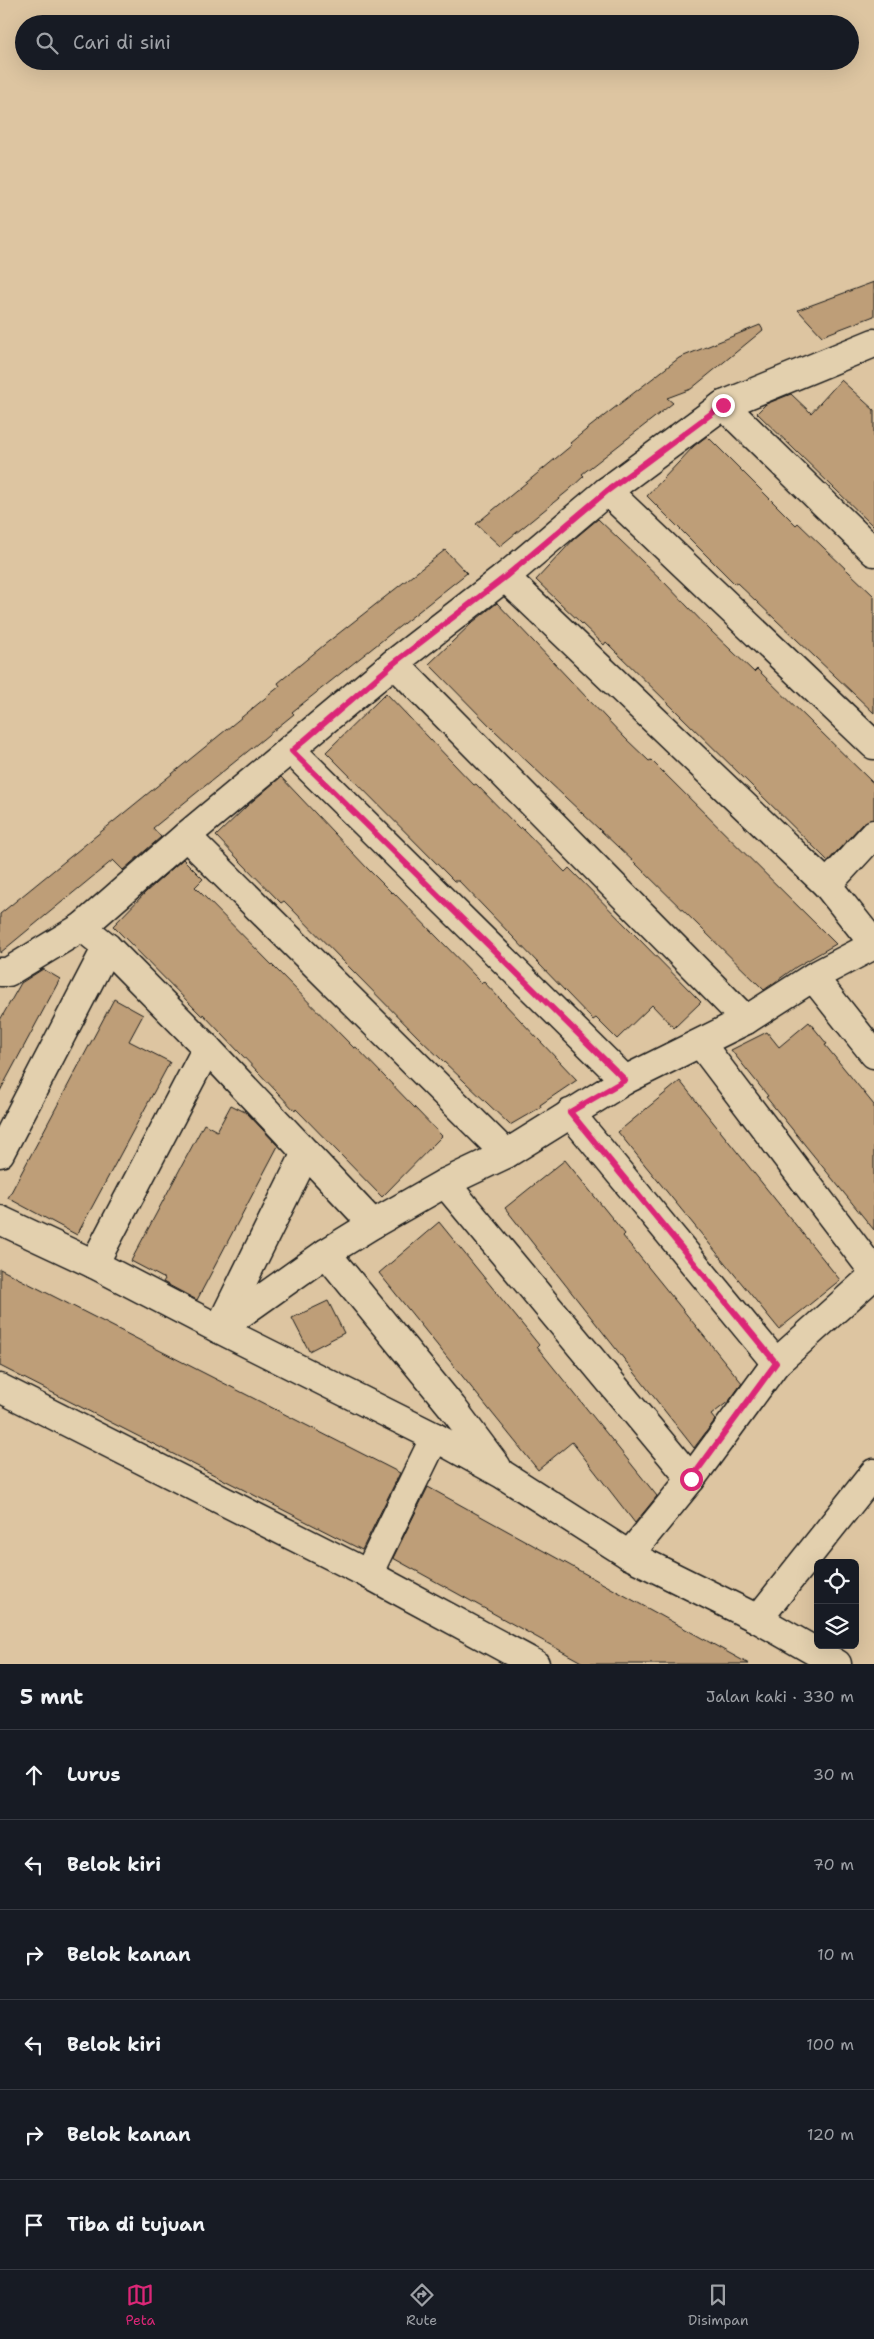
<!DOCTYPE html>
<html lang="id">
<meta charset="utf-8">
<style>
body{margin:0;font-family:"Shantell Sans",sans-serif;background:#242831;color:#f1f3f6}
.controls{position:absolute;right:15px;bottom:15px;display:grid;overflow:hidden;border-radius:8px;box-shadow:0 5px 20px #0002}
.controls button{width:45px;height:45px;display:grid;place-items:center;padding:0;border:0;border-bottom:1px solid #363941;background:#171b24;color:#f1f3f6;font:25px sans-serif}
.stop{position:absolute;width:15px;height:15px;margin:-11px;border:4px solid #db2777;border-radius:50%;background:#fff}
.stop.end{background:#db2777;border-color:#fff;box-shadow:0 1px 5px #0008}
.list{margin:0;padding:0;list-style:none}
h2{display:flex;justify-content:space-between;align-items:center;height:65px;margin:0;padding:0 20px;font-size:21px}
h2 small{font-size:16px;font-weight:400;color:#9ea1a6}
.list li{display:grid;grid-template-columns:32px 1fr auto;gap:15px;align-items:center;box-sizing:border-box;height:90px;padding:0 20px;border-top:1px solid #363941}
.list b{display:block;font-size:19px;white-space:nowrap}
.list em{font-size:16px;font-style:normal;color:#9ea1a6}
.icon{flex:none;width:28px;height:28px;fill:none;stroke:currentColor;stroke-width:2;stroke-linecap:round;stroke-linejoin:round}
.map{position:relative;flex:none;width:874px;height:1664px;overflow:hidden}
.search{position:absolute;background:#171b24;box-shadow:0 5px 20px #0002;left:15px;right:15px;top:15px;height:55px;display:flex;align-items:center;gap:12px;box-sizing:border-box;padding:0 18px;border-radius:28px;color:#9ea1a6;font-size:19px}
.sheet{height:605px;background:#171b24}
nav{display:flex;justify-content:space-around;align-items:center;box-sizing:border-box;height:70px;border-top:1px solid #363941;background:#171b24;font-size:14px;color:#9ea1a6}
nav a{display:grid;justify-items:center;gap:2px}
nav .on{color:#db2777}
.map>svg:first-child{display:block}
</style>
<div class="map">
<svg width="874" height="1664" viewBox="0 0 874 1664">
<rect width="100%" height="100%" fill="#ddc5a1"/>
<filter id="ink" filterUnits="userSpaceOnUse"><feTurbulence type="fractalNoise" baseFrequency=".02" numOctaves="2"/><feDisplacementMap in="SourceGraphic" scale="10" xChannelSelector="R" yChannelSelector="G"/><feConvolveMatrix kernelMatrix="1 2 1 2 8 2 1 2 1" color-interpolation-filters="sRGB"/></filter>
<g filter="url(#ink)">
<g fill="#be9e78" stroke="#1c1c1c">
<polygon points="874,282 874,316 822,336 798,310"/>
<polygon points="760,325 763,330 691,389 667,398 673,403 582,474 584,476 569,490 500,546 476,524 572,445 570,443 591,426 679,358"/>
<polygon points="841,380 874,410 874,527 757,413 766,404 791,394 811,413"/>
<polygon points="707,436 796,525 798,523 874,596 874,713 737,583 735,584 647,496 694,446"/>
<polygon points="598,519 664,582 710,630 754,672 757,669 874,784 874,819 863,823 828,861 606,642 604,645 536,580 574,539"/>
<polygon points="445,550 467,573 292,712 294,714 153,828 161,837 123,870 113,860 0,953 0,914 280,686 278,683 324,645"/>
<polygon points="497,603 625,738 649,761 651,760 836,944 796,967 764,990 635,863 495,731 429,664 473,622"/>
<polygon points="386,693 474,785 476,784 520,829 521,827 565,872 569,868 701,1002 674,1028 652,1005 617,1039 596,1018 593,1020 459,881 454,881 326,752"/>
<polygon points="281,777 368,869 392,893 393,892 482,983 483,981 577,1080 540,1105 541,1107 510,1125 419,1038 284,901 281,903 239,860 216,836 248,805"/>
<polygon points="183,859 203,879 195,887 354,1048 356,1047 442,1136 382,1197 296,1109 295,1111 203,1014 202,1016 113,926 146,892"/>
<polygon points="43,969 60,979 0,1091 0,1020 21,983"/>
<polygon points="114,999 143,1015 129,1041 170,1062 77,1235 8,1198"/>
<polygon points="809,1022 827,1044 825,1045 874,1105 874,1230 766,1097 768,1096 731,1050 767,1032 779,1047"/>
<polygon points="680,1081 840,1280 779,1329 618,1132"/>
<polygon points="231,1105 247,1113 278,1146 197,1300 163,1282 165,1279 131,1261 204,1124 217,1131"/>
<polygon points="565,1160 625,1234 623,1236 742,1383 729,1401 711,1415 715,1420 694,1448 505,1208"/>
<polygon points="439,1222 539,1345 537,1347 657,1496 635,1523 572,1442 538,1470 379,1273"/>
<polygon points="0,1269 400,1473 362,1550 0,1366"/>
<polygon points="328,1301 344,1333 309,1351 292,1318"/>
<polygon points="428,1487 600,1582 749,1664 585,1664 393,1558"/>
</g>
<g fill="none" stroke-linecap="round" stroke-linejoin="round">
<g stroke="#1c1c1c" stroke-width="31">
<g id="minor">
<polyline points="723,405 874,552"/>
<polyline points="607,491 874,745"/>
<polyline points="505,577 827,885 874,944"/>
<polyline points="394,663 746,1020"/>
<polyline points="292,751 625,1080"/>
<polyline points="186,836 506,1154"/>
<polyline points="827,885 874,834"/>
<polyline points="82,927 107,947 207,1048 373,1224"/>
<polyline points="0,972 8,972 82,927 186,836 394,663 505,577 607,491 723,405 874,343"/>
<polyline points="813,977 874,1054"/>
<polyline points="701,1044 874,1272"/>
<polyline points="570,1113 776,1363"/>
<polyline points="0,1153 107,947"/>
<polyline points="306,1153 219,1329 435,1437 502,1474 629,1555 758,1619 837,1664"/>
<polyline points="445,1183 691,1479"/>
<polyline points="0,1220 94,1264 219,1329 326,1253 373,1224 445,1183 506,1154 625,1080 746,1020 813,977 874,945"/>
<polyline points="326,1253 452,1407 497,1467"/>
<polyline points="94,1264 207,1048"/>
<polyline points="0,1388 368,1574 535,1664"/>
<polyline points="629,1555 691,1479 776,1363 874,1275"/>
<polyline points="368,1574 435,1437"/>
<polyline points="758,1619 874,1473"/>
</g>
</g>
<use href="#minor" stroke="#e3d0ae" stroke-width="28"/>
</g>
</g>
<g fill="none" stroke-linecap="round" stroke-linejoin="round" filter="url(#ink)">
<polyline stroke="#db2777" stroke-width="6" points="691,1479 776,1363 570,1112 625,1080 292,751 394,663 505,577 607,491 723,405"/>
</g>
</svg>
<div class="controls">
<button><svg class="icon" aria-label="locate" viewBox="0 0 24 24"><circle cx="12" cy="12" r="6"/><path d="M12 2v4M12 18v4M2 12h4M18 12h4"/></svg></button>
<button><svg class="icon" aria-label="layers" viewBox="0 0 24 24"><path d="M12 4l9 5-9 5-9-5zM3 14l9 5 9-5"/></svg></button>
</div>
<div class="stop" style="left:691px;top:1479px"></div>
<div class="stop end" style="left:723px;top:405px"></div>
<div class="search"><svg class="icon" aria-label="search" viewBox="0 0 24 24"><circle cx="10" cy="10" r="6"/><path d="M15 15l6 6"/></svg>Cari di sini</div>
</div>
<section class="sheet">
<h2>5 mnt<small>Jalan kaki · 330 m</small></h2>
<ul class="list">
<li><svg class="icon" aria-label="ahead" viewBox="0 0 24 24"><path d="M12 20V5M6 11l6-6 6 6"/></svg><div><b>Lurus</b></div><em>30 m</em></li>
<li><svg class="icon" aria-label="left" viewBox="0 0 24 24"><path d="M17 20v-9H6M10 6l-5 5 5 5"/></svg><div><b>Belok kiri</b></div><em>70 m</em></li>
<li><svg class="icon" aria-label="right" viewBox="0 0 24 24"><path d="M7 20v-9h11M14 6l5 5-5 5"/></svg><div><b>Belok kanan</b></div><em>10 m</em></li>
<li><svg class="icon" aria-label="left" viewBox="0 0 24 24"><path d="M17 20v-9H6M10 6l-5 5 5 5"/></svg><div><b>Belok kiri</b></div><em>100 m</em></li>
<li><svg class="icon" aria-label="right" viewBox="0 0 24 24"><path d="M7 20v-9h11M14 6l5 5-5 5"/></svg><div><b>Belok kanan</b></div><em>120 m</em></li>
<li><svg class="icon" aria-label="arrive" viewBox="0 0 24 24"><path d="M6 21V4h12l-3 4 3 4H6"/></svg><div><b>Tiba di tujuan</b></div></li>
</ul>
</section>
<nav>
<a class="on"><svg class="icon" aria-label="map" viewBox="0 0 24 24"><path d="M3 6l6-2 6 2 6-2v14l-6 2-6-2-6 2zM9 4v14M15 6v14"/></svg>Peta</a>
<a><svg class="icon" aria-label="directions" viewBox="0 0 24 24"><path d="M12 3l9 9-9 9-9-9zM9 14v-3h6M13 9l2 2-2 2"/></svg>Rute</a>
<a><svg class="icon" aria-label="saved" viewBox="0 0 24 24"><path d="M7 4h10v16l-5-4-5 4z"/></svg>Disimpan</a>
</nav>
